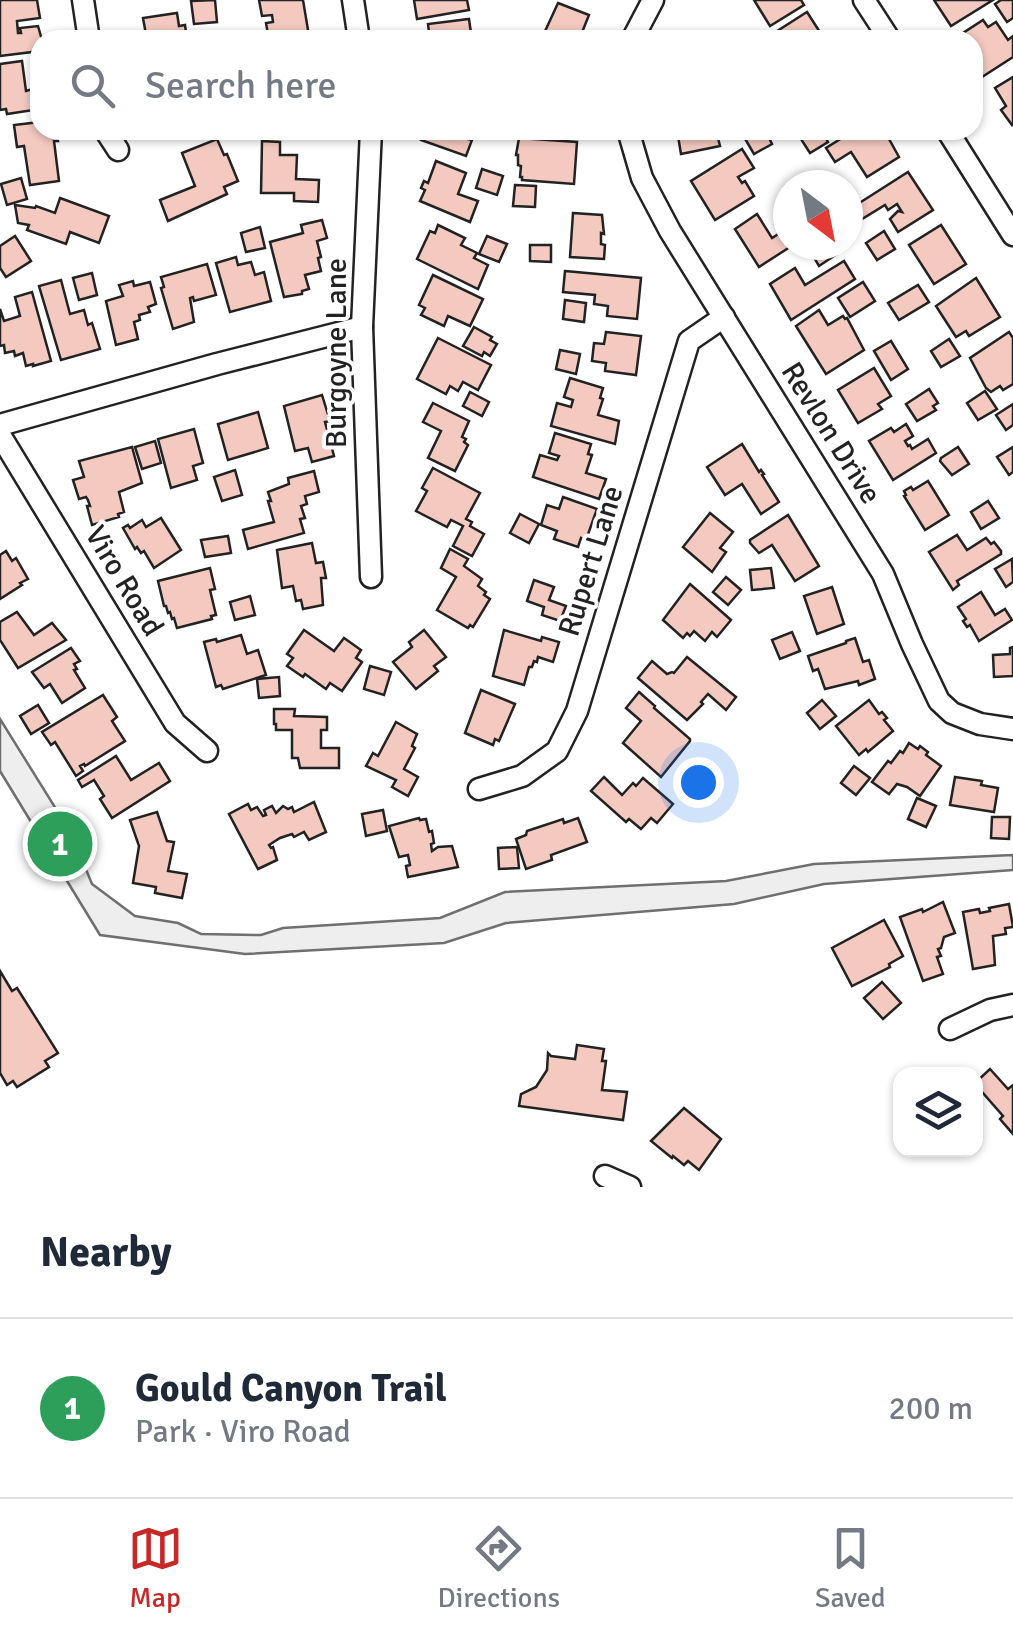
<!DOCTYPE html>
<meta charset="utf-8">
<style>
body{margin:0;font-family:Signika,sans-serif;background:#f2f2f3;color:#1f2937}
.controls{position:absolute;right:30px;bottom:30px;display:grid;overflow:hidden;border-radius:20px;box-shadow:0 2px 8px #0004}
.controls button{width:90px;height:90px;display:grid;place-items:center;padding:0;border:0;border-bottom:2px solid #e0e1e3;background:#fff;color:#1f2937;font:50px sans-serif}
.compass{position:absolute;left:773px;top:170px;width:90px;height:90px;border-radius:50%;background:#fff;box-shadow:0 2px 8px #0004;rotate:148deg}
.you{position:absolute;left:698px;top:782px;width:35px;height:35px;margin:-25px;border:8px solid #fff;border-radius:50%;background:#1a73e8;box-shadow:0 0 0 15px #1a73e833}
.badge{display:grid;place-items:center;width:65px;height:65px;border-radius:50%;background:#c62828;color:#fff;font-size:32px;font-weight:700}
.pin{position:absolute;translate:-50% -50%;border:5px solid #fff;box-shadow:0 2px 10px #0006}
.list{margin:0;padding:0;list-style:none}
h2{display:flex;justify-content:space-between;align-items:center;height:130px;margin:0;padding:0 40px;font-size:42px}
h2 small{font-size:32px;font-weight:400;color:#747a83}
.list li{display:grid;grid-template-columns:65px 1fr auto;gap:30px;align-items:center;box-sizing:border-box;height:180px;padding:0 40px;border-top:2px solid #e0e1e3}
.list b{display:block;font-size:38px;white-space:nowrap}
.list p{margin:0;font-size:32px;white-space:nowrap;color:#747a83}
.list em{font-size:32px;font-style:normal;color:#747a83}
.icon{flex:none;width:55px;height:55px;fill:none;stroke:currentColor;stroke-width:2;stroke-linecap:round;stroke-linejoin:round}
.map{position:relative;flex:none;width:1013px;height:1187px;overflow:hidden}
.search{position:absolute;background:#fff;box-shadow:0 2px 8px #0004;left:30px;right:30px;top:30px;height:110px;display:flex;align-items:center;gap:25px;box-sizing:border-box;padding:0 35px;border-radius:30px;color:#747a83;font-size:38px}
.sheet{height:310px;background:#fff}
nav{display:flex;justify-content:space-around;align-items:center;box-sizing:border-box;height:140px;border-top:2px solid #e0e1e3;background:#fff;font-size:28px;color:#747a83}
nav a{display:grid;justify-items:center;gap:5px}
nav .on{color:#c62828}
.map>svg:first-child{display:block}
</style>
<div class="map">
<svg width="1013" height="1187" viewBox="0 0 1013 1187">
<rect width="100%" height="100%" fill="#fff"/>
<polygon fill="#eee" stroke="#6f6f6f" stroke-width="2.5" points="0,719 71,833 92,884 135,916 178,923 201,934 261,935 283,928 440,918 505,892 726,881 814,864 1013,855 1013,870 824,884 734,904 506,923 444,943 245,954 100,935 0,771"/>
<g fill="#f3c9c0" stroke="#222" stroke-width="2.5">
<polygon points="0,0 37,0 40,18 17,21 18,33 21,33 20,28 38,26 42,40 40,51 0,56"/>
<polygon points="215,0 217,22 194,24 191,1"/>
<polygon points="259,0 303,0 309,36 269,40 266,23 273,22 272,15 262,16"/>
<polygon points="414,0 467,0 469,10 417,19"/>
<polygon points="754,0 801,0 804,5 770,26"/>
<polygon points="934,0 993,0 951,26"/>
<polygon points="1001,0 1013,0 1013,18 1007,22 995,4"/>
<polygon points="558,3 589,15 579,40 541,40"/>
<polygon points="807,12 825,40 763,40"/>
<polygon points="177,13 179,26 185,25 187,40 147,40 143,18"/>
<polygon points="469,19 472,40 430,40 428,24"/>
<polygon points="983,20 988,27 996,22 1008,40 1013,36 1013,57 982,77 973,63 973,40 963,40 960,35"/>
<polygon points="22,61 26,91 40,87 40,109 7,114 6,109 0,110 0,64"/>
<polygon points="1013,77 1013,124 1012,125 1001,110 1006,106 995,88"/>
<polygon points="40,122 40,130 56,130 58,141 54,141 59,181 30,185 24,146 17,147 14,125"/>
<polygon points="425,130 457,130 455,136 472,140 466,156 421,140"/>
<polygon points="689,130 716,130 720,146 681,154 678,136 690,134"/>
<polygon points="757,130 765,130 772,144 754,154 744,137"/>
<polygon points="809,130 821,130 828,142 810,153 799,136"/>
<polygon points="855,130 884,130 899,157 867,177 851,152 835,162 826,148"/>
<polygon points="519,138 577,142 574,184 522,180 522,177 520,177 521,166 518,165 518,155 516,155"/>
<polygon points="217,139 224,155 227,154 238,181 224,187 227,194 168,221 160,200 195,186 182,153"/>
<polygon points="262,141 280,142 280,155 297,155 296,179 319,180 318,202 294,201 294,193 261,193"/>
<polygon points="742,149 754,168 738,177 742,183 745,181 754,196 715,220 691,181"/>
<polygon points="436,161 466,173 458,194 478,201 470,222 420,201 425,190 421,188 424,181 428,183"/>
<polygon points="482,169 503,176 497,195 476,188"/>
<polygon points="908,172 933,210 898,232 890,219 898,211 902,212 897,204 888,210 885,205 862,219 853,207"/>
<polygon points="21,178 27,199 7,205 1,184"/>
<polygon points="515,185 536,186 535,207 513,206"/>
<polygon points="60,198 109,216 99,243 70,232 66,244 27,230 29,225 18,223 15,205 35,208 36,206 55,213"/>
<polygon points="573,213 602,215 604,234 601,233 601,244 605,245 604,259 570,257"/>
<polygon points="757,214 772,238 788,228 788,245 793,245 759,267 735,229"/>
<polygon points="322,220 327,238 317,241 321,257 318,258 321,271 305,275 309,289 302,291 302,294 284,297 270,242 303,233 301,225"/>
<polygon points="438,225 465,238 461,245 477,253 474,258 488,265 478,289 417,259 430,231 435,233"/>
<polygon points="941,225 966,264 934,284 909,245"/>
<polygon points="260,227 265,248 246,252 241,233"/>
<polygon points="884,231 895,249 877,260 866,243"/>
<polygon points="15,236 31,261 6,277 0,268 0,246"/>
<polygon points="487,236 507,244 499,262 479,254"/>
<polygon points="530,245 551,245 551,262 530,261"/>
<polygon points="812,245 831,245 837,254 819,266 808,247"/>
<polygon points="236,257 238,265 251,262 255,275 264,272 271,301 230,312 216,263"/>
<polygon points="844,261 855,279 791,320 770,284 795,268 805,285"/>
<polygon points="207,264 216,295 194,301 193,297 190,298 194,322 173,329 161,288 164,287 161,277"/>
<polygon points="565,271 641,278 637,319 607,316 608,306 594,304 595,295 563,292"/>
<polygon points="92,273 97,295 79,300 73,278"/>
<polygon points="433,275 483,299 470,326 448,316 444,326 421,315 425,308 419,305"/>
<polygon points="976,278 1000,317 969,336 966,331 956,337 936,306"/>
<polygon points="61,280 70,314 84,310 88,325 92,323 100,349 61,360 39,286"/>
<polygon points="133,281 134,286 150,282 156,304 148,307 150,312 139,315 140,320 134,322 138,339 116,345 106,301 123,296 119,285"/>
<polygon points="863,282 875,301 850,317 838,298"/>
<polygon points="918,285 929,302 899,320 888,303"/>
<polygon points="32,292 51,361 33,366 33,364 26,366 23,353 15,356 14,351 5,353 4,345 0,346 0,309 4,321 20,316 15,297"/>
<polygon points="565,300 586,303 584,322 563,319"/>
<polygon points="819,310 828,325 843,316 845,319 847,318 864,350 826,374 796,326"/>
<polygon points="474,327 492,337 490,340 497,344 490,356 484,352 482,356 463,346"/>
<polygon points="606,332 641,336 636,375 605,371 606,363 592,361 594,343 604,344"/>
<polygon points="1009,332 1013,338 1013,384 1003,390 1000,386 991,392 986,388 970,358"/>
<polygon points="438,338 491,365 478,390 463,382 458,391 450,386 446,394 417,379"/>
<polygon points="949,339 960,356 941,367 931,351"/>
<polygon points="891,341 908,369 891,380 874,351"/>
<polygon points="560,350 580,354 576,374 556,369"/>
<polygon points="874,368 891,396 878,404 882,409 858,423 838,390"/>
<polygon points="570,378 603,388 600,398 603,399 598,415 619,421 615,444 551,426 557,403 571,407 573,400 564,397"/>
<polygon points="929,389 938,403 933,406 936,410 917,421 906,404"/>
<polygon points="985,391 997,409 978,420 967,403"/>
<polygon points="470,392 489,402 482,416 463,406"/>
<polygon points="322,395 330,421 325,422 334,456 312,462 308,448 295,451 284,406"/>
<polygon points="433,403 469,421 462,437 466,439 464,442 468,445 455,471 428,458 441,431 423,422"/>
<polygon points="1013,404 1013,425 1006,430 996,415"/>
<polygon points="258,412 268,448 228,460 218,424"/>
<polygon points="906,424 913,436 905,441 908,446 910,445 912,449 928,439 936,453 893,480 869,441 891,428 894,432"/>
<polygon points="194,429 203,463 193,466 197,480 171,488 158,439"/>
<polygon points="555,433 591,444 588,454 592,455 586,473 606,479 599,499 533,477 540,455 557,460 559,456 549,453"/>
<polygon points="155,441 161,463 142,469 135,447"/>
<polygon points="742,444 759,472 761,470 764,474 762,475 779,502 761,514 742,484 725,495 707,467"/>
<polygon points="132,447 142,483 119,492 124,512 118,514 119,517 92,525 87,506 90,506 88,500 86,497 79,499 73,480 84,477 79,461"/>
<polygon points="958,447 969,464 952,475 940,461 941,458"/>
<polygon points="1013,447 1013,472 1009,475 997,457"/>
<polygon points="433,468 480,493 466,519 472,522 470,526 484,534 472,556 453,546 463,526 451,520 447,527 416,511 427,491 422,488"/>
<polygon points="235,470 242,495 222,501 214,477"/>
<polygon points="314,471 319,492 305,496 307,504 301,506 305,518 300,519 304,533 248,549 243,530 274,522 268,501 271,501 268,492 289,484 288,478"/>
<polygon points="928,481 949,515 925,530 904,496 906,495 904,491 911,487 913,490"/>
<polygon points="563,497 597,509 586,540 581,538 578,547 554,539 557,531 541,525 547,505 559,509"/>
<polygon points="988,501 999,518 981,529 971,512"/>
<polygon points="710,513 733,532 720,548 726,552 712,572 683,547"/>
<polygon points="520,514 539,524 529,543 510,533"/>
<polygon points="788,515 819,566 795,581 772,545 759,553 750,543 750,540"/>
<polygon points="161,518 181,550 154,568 144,551 141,553 137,547 135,549 123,528 128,525 130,528 142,520 146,527"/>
<polygon points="957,535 967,550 986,538 991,544 994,542 1001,551 1001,554 957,581 959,585 953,590 929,552"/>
<polygon points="228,536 231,553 205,557 201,540"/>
<polygon points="312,543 316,563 323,562 326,578 321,578 323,605 303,609 301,600 296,601 293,586 282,588 277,550"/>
<polygon points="450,549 468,559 464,566 482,579 478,586 486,592 484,595 490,599 473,627 470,625 468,628 437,610 456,577 441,568"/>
<polygon points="6,551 12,561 16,558 28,579 20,583 22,585 0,599 0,555"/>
<polygon points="1012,559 1013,582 1006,587 995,569"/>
<polygon points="210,568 215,589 210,590 216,615 211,616 212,619 177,628 174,618 172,619 170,612 168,613 166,606 164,606 158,581"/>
<polygon points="771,568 774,588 752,590 750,570"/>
<polygon points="726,577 741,590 728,605 713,592"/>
<polygon points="534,580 554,587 549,600 566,606 560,621 542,615 544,607 527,601"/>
<polygon points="690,584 731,620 717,637 712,632 705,641 694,631 690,636 687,633 683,638 663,620"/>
<polygon points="832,587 844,624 817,634 804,596"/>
<polygon points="981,592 995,615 1005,609 1012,620 979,641 970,625 967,627 963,621 966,619 958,607"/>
<polygon points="250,596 255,615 235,620 230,602"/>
<polygon points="17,612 34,635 52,623 66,640 18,668 0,640 0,622"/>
<polygon points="304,630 334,651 344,638 361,650 356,658 362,662 342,691 330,683 326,689 305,674 303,677 287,666 293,658 287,654"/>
<polygon points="424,630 446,657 434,666 438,671 416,689 393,662 412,647 409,642"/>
<polygon points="504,630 541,641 542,637 559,642 553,662 538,657 537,662 534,661 532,667 529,667 524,685 493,676"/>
<polygon points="792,632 800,651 780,659 772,640"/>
<polygon points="241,635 247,654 258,650 266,675 223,689 221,685 216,687 204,642 216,639 217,642"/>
<polygon points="855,638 863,662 869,660 875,679 859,685 858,681 825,689 818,669 813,671 808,656 846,643 846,641"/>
<polygon points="1013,647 1013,676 994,677 993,655 1010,654 1010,648"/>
<polygon points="71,648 80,661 74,664 77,669 74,670 85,688 62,703 50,684 44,688 32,672"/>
<polygon points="687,657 736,697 726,710 708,694 701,702 703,704 687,720 638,678 652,661 667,674 672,672 674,673"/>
<polygon points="370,666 391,672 384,695 364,689"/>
<polygon points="279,677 280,696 259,698 257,679"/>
<polygon points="481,690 515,704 499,741 495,739 493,745 465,733"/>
<polygon points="639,692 655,706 654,708 690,739 690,741 661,777 623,743 641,721 626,708"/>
<polygon points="103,695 117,717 112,721 125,741 85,766 84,764 80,766 83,771 76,776 55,742 51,745 42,732"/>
<polygon points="822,700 836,716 820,729 807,713"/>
<polygon points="869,700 879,714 882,712 887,718 884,720 893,731 868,752 866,749 859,755 836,726"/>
<polygon points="38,705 49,723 31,734 20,716"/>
<polygon points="274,709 295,709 294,716 327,717 327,730 321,730 321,748 339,748 339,768 300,768 298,758 292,758 292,730 276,730 276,724 274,724"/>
<polygon points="396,722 417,734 412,746 415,748 404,769 418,777 408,796 392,787 396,780 366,766 373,753 378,756"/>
<polygon points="909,743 918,749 920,746 928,752 926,755 941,766 920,796 907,787 897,784 889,794 872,782 888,761 891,763 900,751 903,753"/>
<polygon points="116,756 131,780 159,763 170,781 112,818 100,799 104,796 94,780 82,787 78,780"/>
<polygon points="854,766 870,778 856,795 841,783"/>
<polygon points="604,777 622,795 633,783 636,786 643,778 673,804 657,823 651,818 641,829 629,819 626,822 591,791"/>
<polygon points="955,777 982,781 981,785 998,788 994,812 950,805"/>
<polygon points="917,798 936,806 926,827 908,819"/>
<polygon points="314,802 326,832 309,840 304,832 294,837 292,834 280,838 269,845 271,848 273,847 277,860 258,869 229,814 248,804 251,810 257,807 263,816 266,815 264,810 272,806 276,813 283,806 288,809 292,807 294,812"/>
<polygon points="383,810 387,831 366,836 362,814"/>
<polygon points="157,812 167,841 174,842 168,871 187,874 182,898 155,893 156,887 133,883 139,846 130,820"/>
<polygon points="992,817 1010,817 1009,839 991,838"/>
<polygon points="419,818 420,820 426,819 429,832 432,831 434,843 431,844 432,851 438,847 452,846 458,867 408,877 406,866 410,865 408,855 399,857 389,826"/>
<polygon points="578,818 587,842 551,855 552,860 526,869 516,839 526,835 527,831 563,819 564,823"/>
<polygon points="517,847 519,868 499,869 498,848"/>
<polygon points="943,902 955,933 944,937 941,948 938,949 941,956 937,957 943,974 923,981 900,917 922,909 923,912"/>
<polygon points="1009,904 1013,927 1005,928 1006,934 993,936 995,965 973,969 963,912 979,909 980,913 990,911 989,908"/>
<polygon points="884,920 903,956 889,964 890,967 852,986 832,948"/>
<polygon points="0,971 12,991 17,988 58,1053 45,1061 49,1067 17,1087 13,1081 7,1085 0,1073"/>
<polygon points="882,982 901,1003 883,1019 864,998"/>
<polygon points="577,1045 604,1049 602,1061 606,1061 602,1090 627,1092 623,1120 519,1106 521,1094 536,1087 547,1070 548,1053 551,1056 575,1059"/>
<polygon points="990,1069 1008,1089 1013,1085 1013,1134 1000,1119 1003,1116 976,1085 976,1082"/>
<polygon points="684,1108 721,1139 699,1170 688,1161 684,1165 673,1156 672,1158 651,1141"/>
</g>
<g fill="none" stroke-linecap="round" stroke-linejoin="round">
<g stroke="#222" stroke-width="25">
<g id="minor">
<polyline points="83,0 89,40"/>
<polyline points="353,0 359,40"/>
<polyline points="864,0 890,40"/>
<polyline points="632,40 653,0"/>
<polyline points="105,130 118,150"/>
<polyline points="628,130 642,178 670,231 883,574 912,644 939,701 952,713 980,724 1013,729"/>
<polyline points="947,130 1013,235"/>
<polyline points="0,425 217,364 362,327"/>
<polyline points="0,435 175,723 207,751"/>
<polyline points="371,577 362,327 371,130"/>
<polyline points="479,789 522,776 557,751 577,711 689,341 724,317"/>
<polyline points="950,1029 990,1010 1013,1005"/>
<polyline points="605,1176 630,1187"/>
</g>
</g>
<use href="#minor" stroke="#fff" stroke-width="20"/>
</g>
<g text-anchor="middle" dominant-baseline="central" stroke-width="8" stroke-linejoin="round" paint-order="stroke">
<g font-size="30" fill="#222" stroke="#fff">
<text transform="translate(336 353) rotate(-90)">Burgoyne Lane</text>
<text transform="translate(831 433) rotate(58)">Revlon Drive</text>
<text transform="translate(591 561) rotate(-73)">Rupert Lane</text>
<text transform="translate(124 581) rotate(59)">Viro Road</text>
</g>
</g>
</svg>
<div class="controls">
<button><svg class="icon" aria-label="layers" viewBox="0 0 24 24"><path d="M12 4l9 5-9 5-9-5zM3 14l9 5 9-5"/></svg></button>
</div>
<svg class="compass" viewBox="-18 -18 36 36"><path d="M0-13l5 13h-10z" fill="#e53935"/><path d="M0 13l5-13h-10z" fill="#747a83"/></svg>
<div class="you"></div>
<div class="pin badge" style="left:60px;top:844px;background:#2e9e5b">1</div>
<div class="search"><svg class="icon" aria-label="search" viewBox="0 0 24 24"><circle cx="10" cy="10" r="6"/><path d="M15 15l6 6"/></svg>Search here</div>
</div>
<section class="sheet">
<h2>Nearby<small></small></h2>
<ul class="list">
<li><span class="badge" style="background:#2e9e5b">1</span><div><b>Gould Canyon Trail</b><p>Park · Viro Road</p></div><em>200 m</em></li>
</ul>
</section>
<nav>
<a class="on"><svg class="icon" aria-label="map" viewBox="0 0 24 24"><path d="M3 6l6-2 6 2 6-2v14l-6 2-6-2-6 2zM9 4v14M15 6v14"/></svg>Map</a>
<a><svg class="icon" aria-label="directions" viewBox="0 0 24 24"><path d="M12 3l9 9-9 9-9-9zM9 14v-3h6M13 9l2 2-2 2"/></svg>Directions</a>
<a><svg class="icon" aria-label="saved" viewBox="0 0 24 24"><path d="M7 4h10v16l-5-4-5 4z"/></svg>Saved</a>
</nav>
